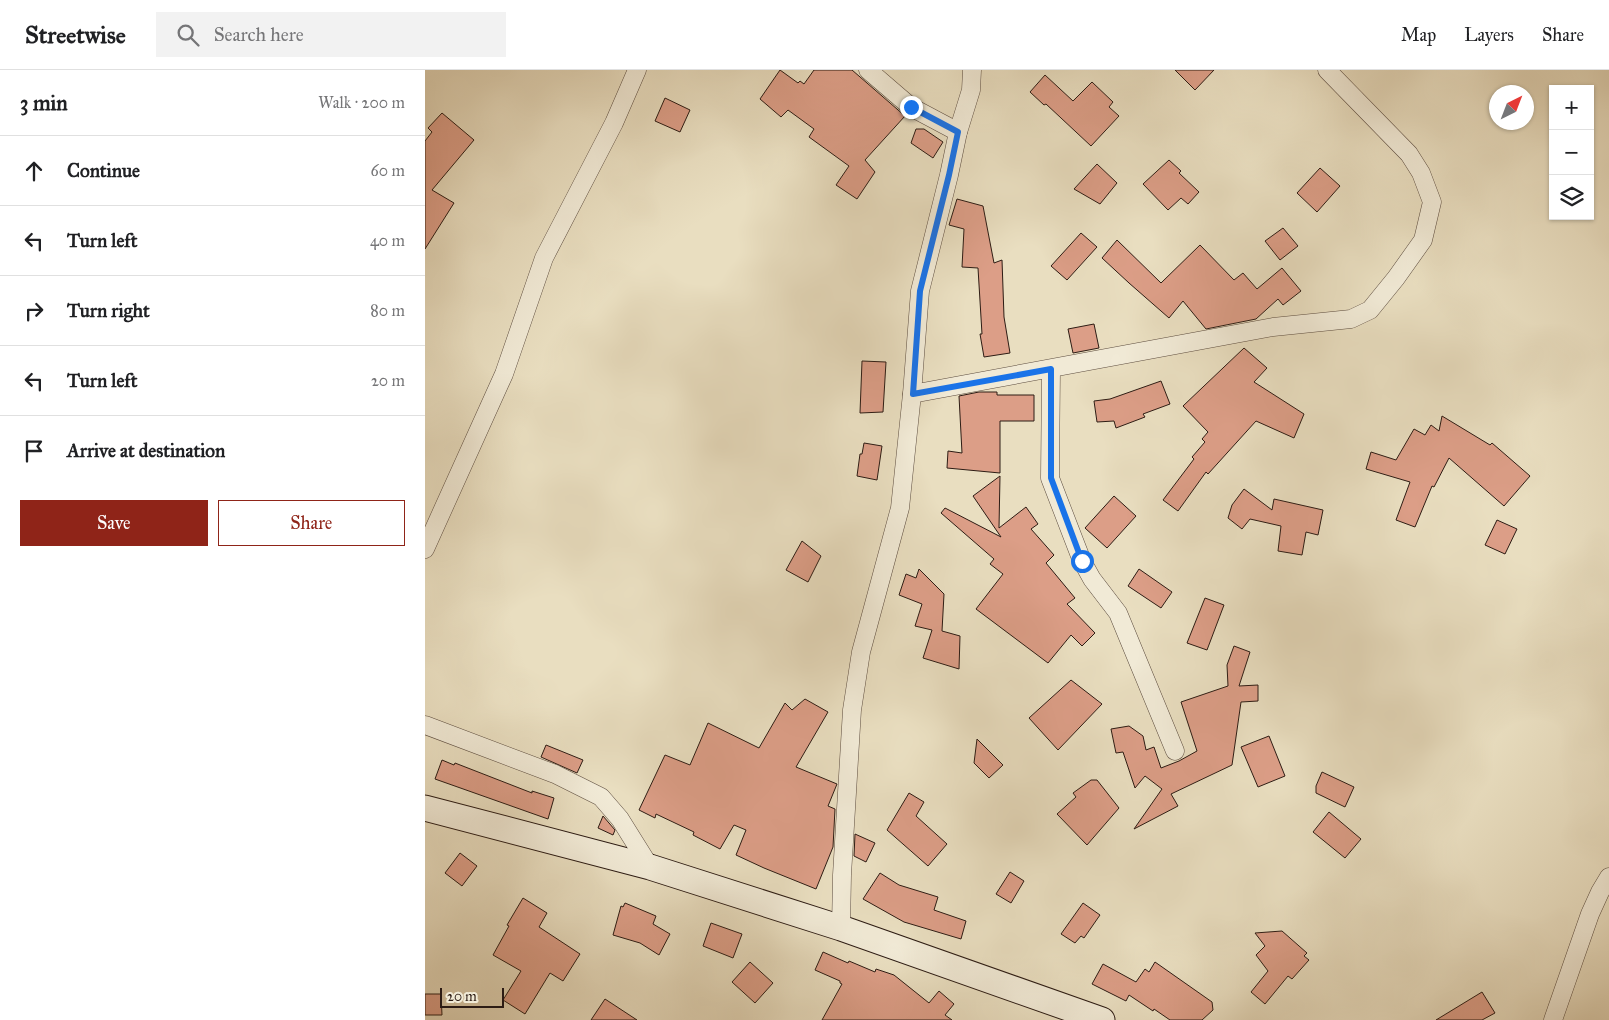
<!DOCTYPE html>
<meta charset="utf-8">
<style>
body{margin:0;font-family:"IM FELL Great Primer",serif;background:#f2f2f2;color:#202124}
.controls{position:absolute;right:15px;top:15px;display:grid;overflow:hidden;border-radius:0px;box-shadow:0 1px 4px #0004}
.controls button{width:45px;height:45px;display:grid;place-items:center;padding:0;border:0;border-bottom:1px solid #e0e0e0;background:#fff;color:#202124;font:25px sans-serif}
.compass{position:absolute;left:1064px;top:15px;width:45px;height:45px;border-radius:50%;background:#fff;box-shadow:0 1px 4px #0004;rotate:42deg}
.scale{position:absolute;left:15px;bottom:12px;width:64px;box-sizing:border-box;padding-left:5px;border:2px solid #2d1c14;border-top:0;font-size:14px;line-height:18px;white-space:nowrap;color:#2d1c14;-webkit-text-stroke:4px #f1ead6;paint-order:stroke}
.stop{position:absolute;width:15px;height:15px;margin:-11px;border:4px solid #1a73e8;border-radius:50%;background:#fff}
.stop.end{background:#1a73e8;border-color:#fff;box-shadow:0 1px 5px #0008}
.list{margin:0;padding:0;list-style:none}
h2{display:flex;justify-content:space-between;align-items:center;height:65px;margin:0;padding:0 20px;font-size:21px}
h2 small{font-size:16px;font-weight:400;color:#757577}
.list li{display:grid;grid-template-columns:32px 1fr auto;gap:15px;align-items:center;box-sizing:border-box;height:70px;padding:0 20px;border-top:1px solid #e0e0e0}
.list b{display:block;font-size:19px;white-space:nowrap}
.list em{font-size:16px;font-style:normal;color:#757577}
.actions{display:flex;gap:10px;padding:15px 20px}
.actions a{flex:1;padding:11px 0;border:1px solid #8f2418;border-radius:0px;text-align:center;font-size:18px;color:#8f2418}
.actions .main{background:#8f2418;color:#fff}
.icon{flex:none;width:28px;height:28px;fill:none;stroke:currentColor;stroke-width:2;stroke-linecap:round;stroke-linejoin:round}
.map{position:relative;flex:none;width:1184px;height:950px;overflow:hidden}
header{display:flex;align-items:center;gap:30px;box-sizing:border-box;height:70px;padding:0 25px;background:#fff;border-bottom:1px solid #e0e0e0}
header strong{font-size:24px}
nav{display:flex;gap:28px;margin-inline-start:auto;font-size:18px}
.search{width:350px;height:45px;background:#f2f2f2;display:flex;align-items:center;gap:12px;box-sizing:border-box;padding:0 18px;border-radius:0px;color:#757577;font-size:19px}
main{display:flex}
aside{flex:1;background:#fff}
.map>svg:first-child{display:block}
</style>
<header>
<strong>Streetwise</strong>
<div class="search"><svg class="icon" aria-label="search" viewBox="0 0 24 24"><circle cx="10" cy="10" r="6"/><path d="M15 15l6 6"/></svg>Search here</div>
<nav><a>Map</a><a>Layers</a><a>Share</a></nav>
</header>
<main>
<aside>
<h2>3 min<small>Walk · 200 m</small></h2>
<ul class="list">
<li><svg class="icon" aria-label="ahead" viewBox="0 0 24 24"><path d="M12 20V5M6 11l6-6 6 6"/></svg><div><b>Continue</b></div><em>60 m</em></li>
<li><svg class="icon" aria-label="left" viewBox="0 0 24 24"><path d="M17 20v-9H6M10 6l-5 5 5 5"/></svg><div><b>Turn left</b></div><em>40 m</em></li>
<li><svg class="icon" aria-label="right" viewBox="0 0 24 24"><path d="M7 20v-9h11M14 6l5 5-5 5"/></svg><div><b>Turn right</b></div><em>80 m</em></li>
<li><svg class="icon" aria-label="left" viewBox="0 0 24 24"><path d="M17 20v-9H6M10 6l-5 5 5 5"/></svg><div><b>Turn left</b></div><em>20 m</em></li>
<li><svg class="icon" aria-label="arrive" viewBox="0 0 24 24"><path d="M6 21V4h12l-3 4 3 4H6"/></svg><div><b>Arrive at destination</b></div></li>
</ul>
<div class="actions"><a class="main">Save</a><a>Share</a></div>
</aside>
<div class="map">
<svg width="1184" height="950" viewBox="0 0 1184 950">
<rect width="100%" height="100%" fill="#e9dec0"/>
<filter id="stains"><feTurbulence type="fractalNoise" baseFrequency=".004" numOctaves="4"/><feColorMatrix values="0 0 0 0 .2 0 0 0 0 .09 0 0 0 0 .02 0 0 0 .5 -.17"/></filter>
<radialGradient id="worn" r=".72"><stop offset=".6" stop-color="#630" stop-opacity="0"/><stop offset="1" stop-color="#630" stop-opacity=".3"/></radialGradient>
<g fill="#dc9e87" stroke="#2d1c14">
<polygon points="355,0 373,13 375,11 379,14 389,0 427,0 480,46 440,90 450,102 432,129 411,115 424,96 384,67 389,59 363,40 356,47 335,29"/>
<polygon points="750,0 789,0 770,20"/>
<polygon points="620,5 648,31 667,12 688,32 684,37 694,46 666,76 621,34 619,35 605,22"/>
<polygon points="240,28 265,40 255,62 230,51"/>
<polygon points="17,43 49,70 7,120 29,133 0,179 0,71 7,62 3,58"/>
<polygon points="491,59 499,59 518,72 508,88 486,73"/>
<polygon points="744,90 756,101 754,103 774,122 763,134 756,128 743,140 718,114"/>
<polygon points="672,94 692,113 675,134 649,119"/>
<polygon points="895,98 915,116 892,142 872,123"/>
<polygon points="532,129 558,136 569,193 577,190 579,247 585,283 559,287 555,264 557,264 553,198 537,197 539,159 524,155"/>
<polygon points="858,158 873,176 855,190 840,171"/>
<polygon points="656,163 672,177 642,210 626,196"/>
<polygon points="692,170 736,213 775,175 809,210 818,203 832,219 857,198 876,221 858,235 853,229 831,249 781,259 758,231 744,248 704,213 677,188"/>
<polygon points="669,254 674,278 648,283 643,259"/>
<polygon points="819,278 842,298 829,312 879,344 869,368 831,351 783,404 781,402 753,441 738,430 769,389 767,387 780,372 777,369 783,362 758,336"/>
<polygon points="437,291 461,292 458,342 435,343"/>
<polygon points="736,311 745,334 718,344 720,347 691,358 689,351 672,352 669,331 685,329"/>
<polygon points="554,322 572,322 572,325 609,325 609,351 575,351 575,403 522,398 523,381 537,383 534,326"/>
<polygon points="1017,346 1065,375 1067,373 1105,406 1079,436 1024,388 1009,417 1007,416 990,457 971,450 985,412 941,399 946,382 971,390 989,359 1000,365 1006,355 1014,361"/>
<polygon points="439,373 457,376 452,410 432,406 435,384 437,384"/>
<polygon points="575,406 574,458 601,437 613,454 606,459 629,485 621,493 650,528 642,534 670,563 657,576 646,565 623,593 551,539 578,504 565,494 569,489 516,443 520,438 576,467 548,426"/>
<polygon points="819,419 847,440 849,429 898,440 893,465 881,462 877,485 853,481 856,456 825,449 817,459 803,448 807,435"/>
<polygon points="689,426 711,446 682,478 660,458"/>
<polygon points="1072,450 1092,459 1080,484 1060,475"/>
<polygon points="377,471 396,486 383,512 361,500"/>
<polygon points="494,499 519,524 517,561 535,566 534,599 498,588 507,560 490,556 497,534 474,525 481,504 491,508"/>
<polygon points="714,499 747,522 736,538 703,516"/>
<polygon points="780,528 799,535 782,580 762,573"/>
<polygon points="809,576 825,582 814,616 833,615 833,631 816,632 807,695 746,724 753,736 709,759 737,719 720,706 710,718 698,682 691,683 686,659 704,656 718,666 721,680 729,677 736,698 754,691 772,681 756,632 803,616 802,595"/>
<polygon points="646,610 677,634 633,680 604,648"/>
<polygon points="380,629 403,642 371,697 412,714 403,736 410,739 408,777 391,819 339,798 311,785 321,760 309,755 295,779 268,765 269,762 231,744 230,748 214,740 240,685 265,695 283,653 334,678 360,633 367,640"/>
<polygon points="844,666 860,706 833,717 816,677"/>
<polygon points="552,669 578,695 564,708 549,693"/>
<polygon points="121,675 158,690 152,703 116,687"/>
<polygon points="17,690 29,695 30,693 107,723 107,721 129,728 123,749 10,709"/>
<polygon points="897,702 929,717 920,737 891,723 891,716"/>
<polygon points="666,710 672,710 694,738 662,775 632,744 651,727 648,723"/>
<polygon points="484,723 499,732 491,746 522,774 503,796 462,760"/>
<polygon points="904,742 936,769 920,788 888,762"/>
<polygon points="178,746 190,760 188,765 173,758"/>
<polygon points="430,764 450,773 441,792 429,786"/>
<polygon points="35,783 52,796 37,816 20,803"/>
<polygon points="585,802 599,811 586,833 571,824"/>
<polygon points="455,803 474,815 513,827 509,840 541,851 536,869 479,852 438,829"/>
<polygon points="98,828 122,843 114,857 155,884 138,911 125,903 100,944 78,930 96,901 68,885 84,856 82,855"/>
<polygon points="200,833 231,846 228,854 245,864 234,885 215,873 188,865 196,836 198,837"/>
<polygon points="658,833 675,845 659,868 656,866 650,873 636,864"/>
<polygon points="286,853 317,864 308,888 278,876"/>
<polygon points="857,861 882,883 879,886 884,890 867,909 863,906 840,934 826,922 843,901 831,885 840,876 830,863"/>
<polygon points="398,882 423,893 424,891 450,902 451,899 469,905 504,933 514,921 529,934 520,945 527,950 397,950 417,914 415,913 415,911 390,900"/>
<polygon points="325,892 348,913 330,933 307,912"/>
<polygon points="730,892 787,932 788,940 777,950 745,950 729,939 728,941 704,925 701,931 667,914 678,894 711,912 720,899 724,902"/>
<polygon points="1057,922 1070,943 1057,950 1011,950"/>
<polygon points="0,924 16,924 17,945 0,945"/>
<polygon points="180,929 212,950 166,950"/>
</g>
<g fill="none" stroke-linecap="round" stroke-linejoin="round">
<g stroke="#5c4c3f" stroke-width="19">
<g id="street">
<polyline points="443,0 486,37 533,62"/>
<polyline points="626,299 625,408 657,491 667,509 693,543 750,681"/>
<polyline points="487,324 848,257 926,249 945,240 971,208 998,170 1007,132 996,103 984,84 902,0"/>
<polyline points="0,479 79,304 119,188 189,53 212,0"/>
<polyline points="0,655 130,704 176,727 195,749 225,797"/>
<polyline points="416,858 417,805 427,640 436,582 475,438 487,324 495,221 524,105 533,62 546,20 547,0"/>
<polyline points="1128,950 1165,844 1175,822 1184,807"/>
</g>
</g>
<g stroke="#2d1c14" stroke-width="27">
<polyline id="secondary" points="0,738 225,797 416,858 677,950"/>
</g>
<use href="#street" stroke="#f1ead6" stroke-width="18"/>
<use href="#secondary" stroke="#f1ead6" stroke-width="25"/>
</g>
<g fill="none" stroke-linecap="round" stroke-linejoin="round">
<polyline stroke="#1a73e8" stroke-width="6" points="486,37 533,62 524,105 495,221 488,324 626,299 626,408 657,491"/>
</g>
<rect width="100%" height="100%" filter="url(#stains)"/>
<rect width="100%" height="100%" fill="url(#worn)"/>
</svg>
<div class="controls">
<button>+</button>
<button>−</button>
<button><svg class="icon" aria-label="layers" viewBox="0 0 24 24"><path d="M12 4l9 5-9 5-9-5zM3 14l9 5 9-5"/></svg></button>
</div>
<svg class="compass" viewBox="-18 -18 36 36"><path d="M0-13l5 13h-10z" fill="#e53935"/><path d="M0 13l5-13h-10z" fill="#757577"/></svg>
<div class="scale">20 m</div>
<div class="stop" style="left:657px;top:491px"></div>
<div class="stop end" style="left:486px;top:37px"></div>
</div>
</main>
